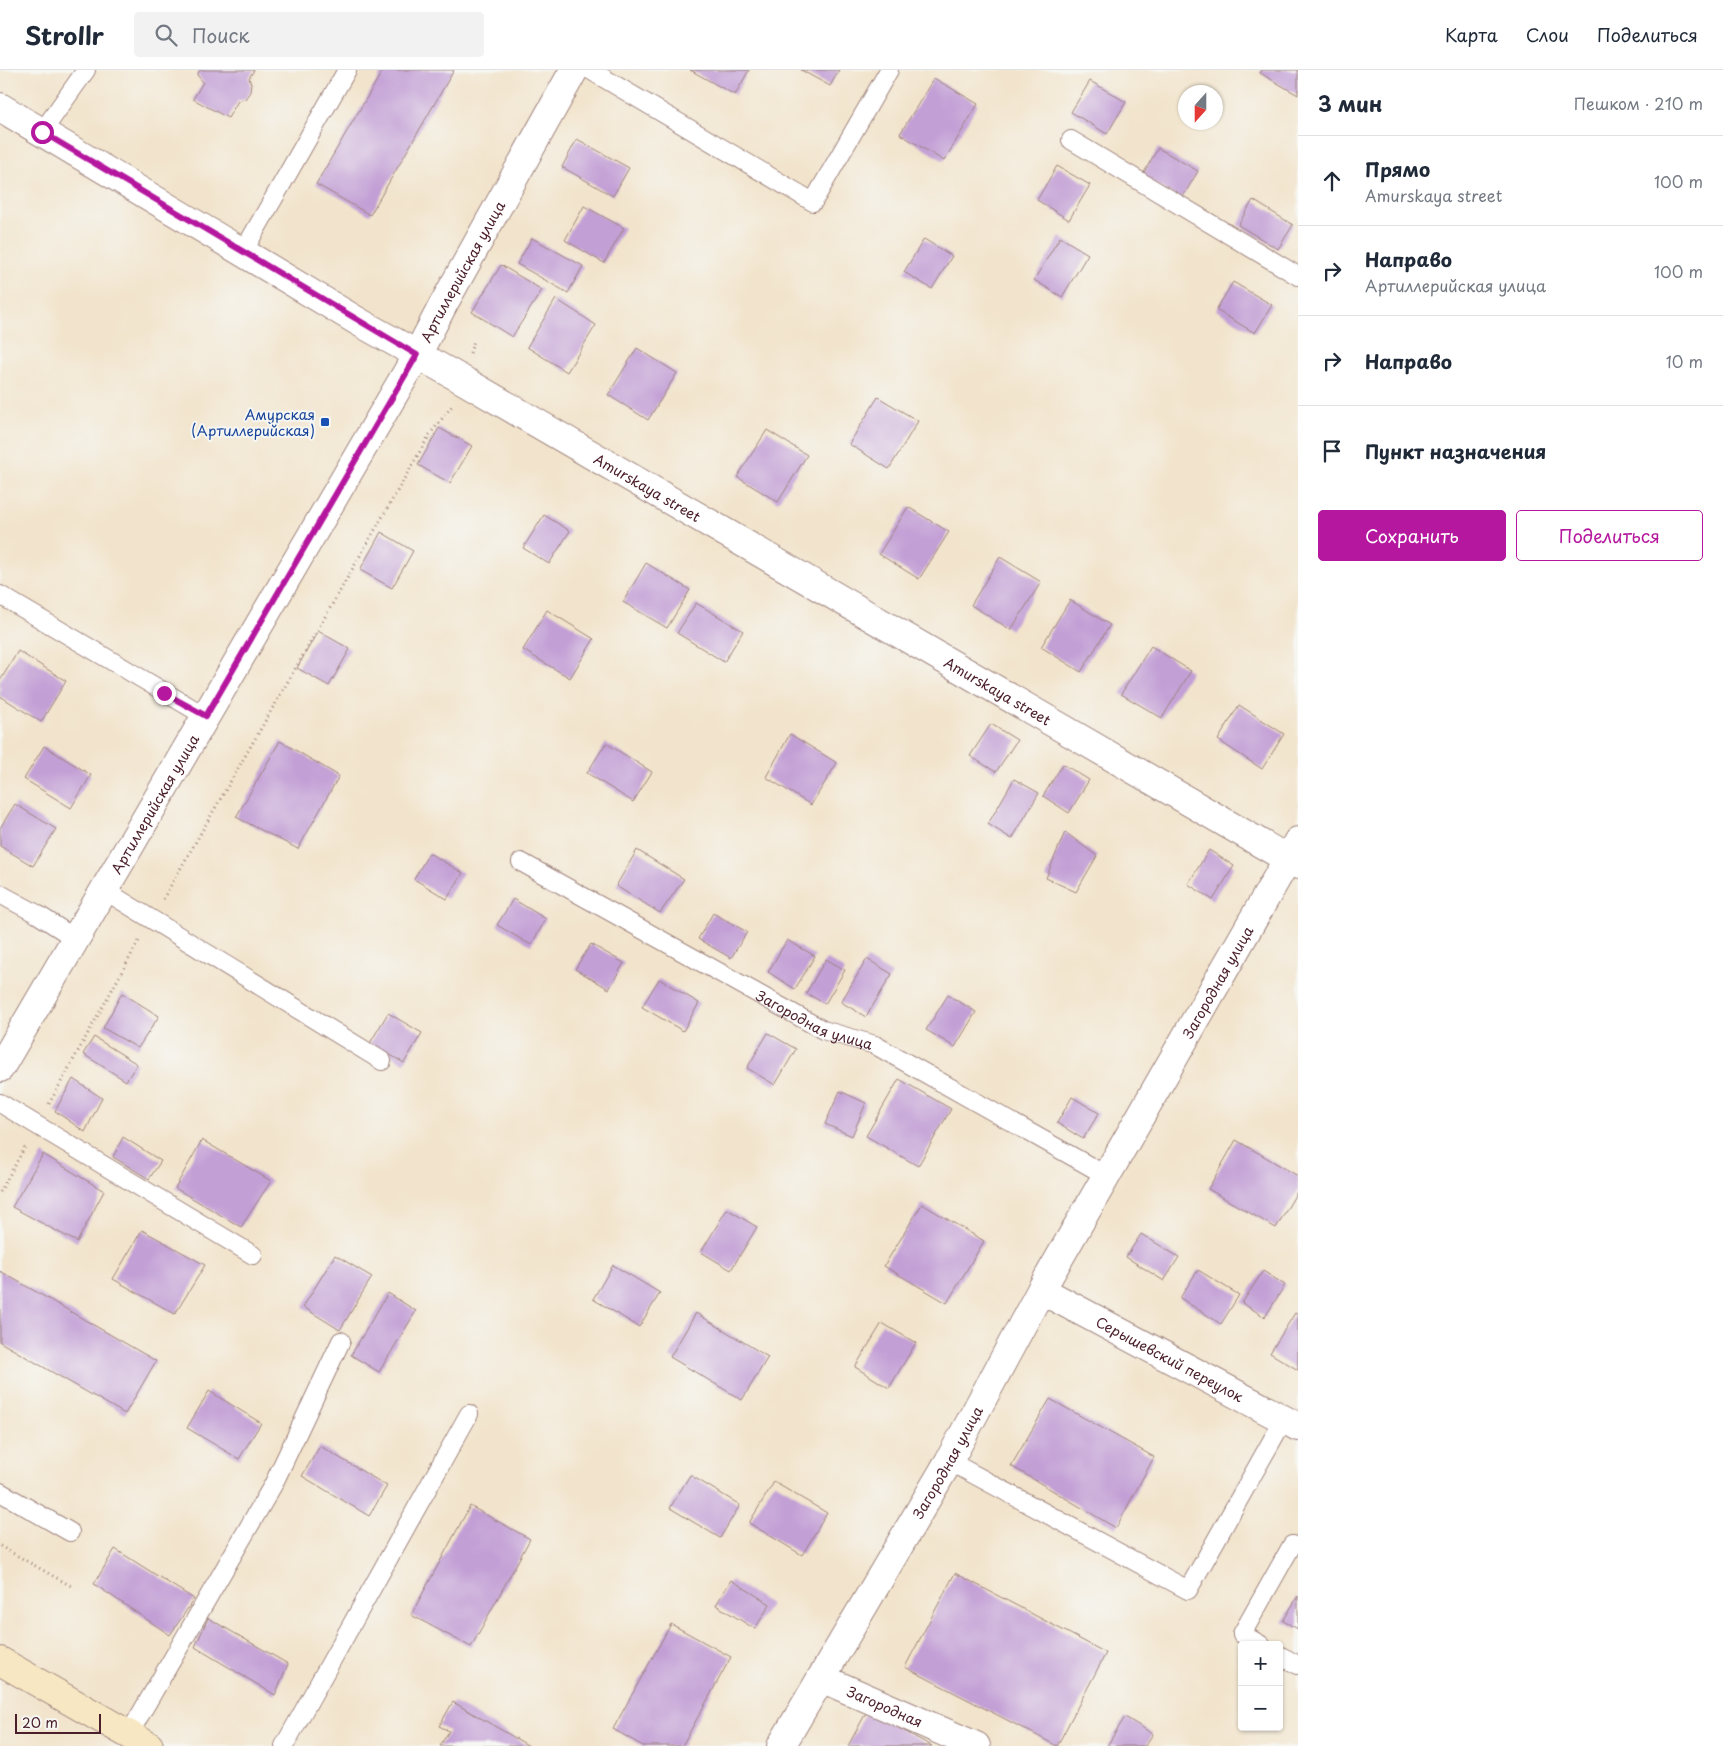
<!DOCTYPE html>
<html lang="ru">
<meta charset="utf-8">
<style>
body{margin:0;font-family:"Playpen Sans",sans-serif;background:#f2f2f3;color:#1f2937}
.controls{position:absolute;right:15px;bottom:15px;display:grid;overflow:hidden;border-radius:5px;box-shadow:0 1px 4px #0004}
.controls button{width:45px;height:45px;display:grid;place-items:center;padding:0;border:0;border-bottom:1px solid #e0e1e3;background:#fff;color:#1f2937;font:25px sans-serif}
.compass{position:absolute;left:1178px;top:15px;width:45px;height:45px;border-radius:50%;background:#fff;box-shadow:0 1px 4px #0004;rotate:201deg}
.scale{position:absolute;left:15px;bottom:12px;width:86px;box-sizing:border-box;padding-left:5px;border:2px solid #4a1f2b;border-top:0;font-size:14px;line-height:18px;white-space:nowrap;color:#4a1f2b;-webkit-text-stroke:4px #f6f6f2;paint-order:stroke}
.stop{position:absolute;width:15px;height:15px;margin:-11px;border:4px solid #b5179e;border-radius:50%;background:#fff}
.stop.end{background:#b5179e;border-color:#fff;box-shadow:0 1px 5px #0008}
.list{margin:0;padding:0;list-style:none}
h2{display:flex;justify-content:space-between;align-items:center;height:65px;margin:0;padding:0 20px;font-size:21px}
h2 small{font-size:16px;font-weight:400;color:#747a83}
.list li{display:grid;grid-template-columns:32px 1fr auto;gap:15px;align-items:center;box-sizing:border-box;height:90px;padding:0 20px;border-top:1px solid #e0e1e3}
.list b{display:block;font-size:19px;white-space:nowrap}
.list p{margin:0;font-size:16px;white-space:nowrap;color:#747a83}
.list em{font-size:16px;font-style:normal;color:#747a83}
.actions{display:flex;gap:10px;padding:15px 20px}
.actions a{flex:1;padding:11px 0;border:1px solid #b5179e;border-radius:5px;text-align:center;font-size:18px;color:#b5179e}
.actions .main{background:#b5179e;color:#fff}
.icon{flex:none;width:28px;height:28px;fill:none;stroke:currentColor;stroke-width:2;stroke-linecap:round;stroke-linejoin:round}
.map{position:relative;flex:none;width:1298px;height:1676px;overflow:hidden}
header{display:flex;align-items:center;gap:30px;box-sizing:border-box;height:70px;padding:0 25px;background:#fff;border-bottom:1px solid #e0e1e3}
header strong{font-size:24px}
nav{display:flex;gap:28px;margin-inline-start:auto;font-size:18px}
.search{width:350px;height:45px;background:#f2f2f3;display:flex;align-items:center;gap:12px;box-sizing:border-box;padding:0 18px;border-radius:5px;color:#747a83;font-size:19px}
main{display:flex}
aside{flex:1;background:#fff}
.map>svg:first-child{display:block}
</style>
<header>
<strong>Strollr</strong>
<div class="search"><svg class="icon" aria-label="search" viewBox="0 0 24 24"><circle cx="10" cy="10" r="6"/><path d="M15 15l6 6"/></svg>Поиск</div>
<nav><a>Карта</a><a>Слои</a><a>Поделиться</a></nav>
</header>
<main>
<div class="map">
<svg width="1298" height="1676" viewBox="0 0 1298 1676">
<rect width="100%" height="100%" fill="#f6f6f2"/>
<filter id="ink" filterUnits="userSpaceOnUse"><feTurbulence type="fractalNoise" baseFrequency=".02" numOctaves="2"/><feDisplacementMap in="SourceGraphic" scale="10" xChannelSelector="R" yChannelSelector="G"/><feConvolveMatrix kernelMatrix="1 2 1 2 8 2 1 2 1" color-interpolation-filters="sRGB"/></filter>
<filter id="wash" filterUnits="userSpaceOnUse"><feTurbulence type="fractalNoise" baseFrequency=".0096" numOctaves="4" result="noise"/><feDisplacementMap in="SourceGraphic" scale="20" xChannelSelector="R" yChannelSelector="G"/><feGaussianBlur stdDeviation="1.12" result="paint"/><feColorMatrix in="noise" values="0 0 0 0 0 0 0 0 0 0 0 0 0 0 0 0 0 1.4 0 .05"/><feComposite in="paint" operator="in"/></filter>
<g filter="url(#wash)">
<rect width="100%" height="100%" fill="#f2e4cc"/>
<g id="blocks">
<g fill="#c29fd5">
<polygon points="200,0 254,0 249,8 251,14 250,22 245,29 238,31 228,48 193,29 203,12 197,5"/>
<polygon points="383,0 454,0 370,145 316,114"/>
<polygon points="690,0 749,0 735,25"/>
<polygon points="801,0 839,0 830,16"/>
<polygon points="1262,0 1298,0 1298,25 1260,3"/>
<polygon points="934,8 978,34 944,91 900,64"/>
<polygon points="1090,11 1126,32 1107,64 1071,42"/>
<polygon points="577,69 629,98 613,126 562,97"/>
<polygon points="1158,78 1198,101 1181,130 1142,106"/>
<polygon points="1057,96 1090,115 1069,150 1037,130"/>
<polygon points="1253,130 1293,155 1278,179 1238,155"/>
<polygon points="584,136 624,158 604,193 565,170"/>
<polygon points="1060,167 1088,184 1062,227 1034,210"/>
<polygon points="532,168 583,196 568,223 517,194"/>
<polygon points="924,169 952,186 932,219 904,202"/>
<polygon points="501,195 542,220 512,267 472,242"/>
<polygon points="1233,212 1272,235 1255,263 1216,240"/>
<polygon points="556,229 596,255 567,302 527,277"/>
<polygon points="637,278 677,303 648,350 608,325"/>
<polygon points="878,327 918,351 889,399 849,374"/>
<polygon points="439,358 472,376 450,413 418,395"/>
<polygon points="767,360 807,385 778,432 737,407"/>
<polygon points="908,437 949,462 919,509 879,484"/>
<polygon points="544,445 570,461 549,494 523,478"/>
<polygon points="381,462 413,481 392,518 360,500"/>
<polygon points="1000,487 1041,512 1011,560 971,535"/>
<polygon points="646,493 690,520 667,558 623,532"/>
<polygon points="1070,530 1110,555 1081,602 1041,577"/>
<polygon points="696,533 743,561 724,592 677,563"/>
<polygon points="547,540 594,569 570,608 523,580"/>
<polygon points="318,561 350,579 329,616 297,598"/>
<polygon points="1151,576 1191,601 1162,648 1121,624"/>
<polygon points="18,581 66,611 41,652 0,626 0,611"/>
<polygon points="1239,635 1284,664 1262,699 1218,670"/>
<polygon points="991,654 1017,670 996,702 970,686"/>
<polygon points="790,664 837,693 811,735 766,707"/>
<polygon points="280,671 339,706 298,779 236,747"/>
<polygon points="606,673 652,702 633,732 587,703"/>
<polygon points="44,676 91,705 71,738 24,709"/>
<polygon points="1063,694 1089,710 1069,743 1043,726"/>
<polygon points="1014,709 1039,723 1012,769 988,754"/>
<polygon points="15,734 56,759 33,796 0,776 0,758"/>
<polygon points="1065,762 1097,786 1076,822 1046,808"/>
<polygon points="637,780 684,809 660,843 616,816"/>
<polygon points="1209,780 1234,796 1213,830 1188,814"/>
<polygon points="429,783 463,803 447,829 414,809"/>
<polygon points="513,829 546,849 531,875 497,855"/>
<polygon points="713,843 747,862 731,888 698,869"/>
<polygon points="787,870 815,886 795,919 768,902"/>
<polygon points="591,874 624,893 609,919 575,899"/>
<polygon points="826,889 845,900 825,934 806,923"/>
<polygon points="867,889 892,904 866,947 841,932"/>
<polygon points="659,909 699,933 683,961 642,937"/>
<polygon points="122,923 159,946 138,978 103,958"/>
<polygon points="948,925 976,942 955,977 926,960"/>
<polygon points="388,943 422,963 404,993 370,973"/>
<polygon points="768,963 796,979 775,1015 747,998"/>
<polygon points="94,967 137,994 126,1011 83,984"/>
<polygon points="73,1009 102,1028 85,1062 55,1041"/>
<polygon points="899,1009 951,1039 918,1096 866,1066"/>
<polygon points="840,1021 866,1033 852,1066 825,1054"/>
<polygon points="1072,1027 1099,1043 1083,1069 1057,1053"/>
<polygon points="123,1067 161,1091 149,1109 113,1087"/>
<polygon points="202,1070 271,1111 241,1157 175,1118"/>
<polygon points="1236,1070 1298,1106 1298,1120 1276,1158 1208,1119"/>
<polygon points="43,1084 104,1121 77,1172 12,1137"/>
<polygon points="922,1134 984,1171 947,1233 884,1196"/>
<polygon points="727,1139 757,1157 731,1200 701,1182"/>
<polygon points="142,1160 205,1195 175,1244 113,1209"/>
<polygon points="1141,1164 1179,1187 1164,1211 1126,1187"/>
<polygon points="335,1185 372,1207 340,1260 303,1237"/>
<polygon points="613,1195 660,1223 639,1257 593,1229"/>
<polygon points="1198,1200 1239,1225 1221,1254 1180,1228"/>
<polygon points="0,1201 156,1291 125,1344 0,1272"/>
<polygon points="1263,1201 1285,1215 1265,1247 1242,1233"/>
<polygon points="388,1223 416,1241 379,1302 351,1285"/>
<polygon points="696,1243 768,1287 742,1330 670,1287"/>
<polygon points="1295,1243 1298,1245 1298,1300 1270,1283"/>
<polygon points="882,1253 916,1273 889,1318 855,1297"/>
<polygon points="209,1321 261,1353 239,1389 187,1358"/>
<polygon points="1050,1329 1154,1387 1116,1458 1011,1396"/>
<polygon points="320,1376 387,1416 369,1446 302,1406"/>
<polygon points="690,1405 740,1435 720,1468 670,1438"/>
<polygon points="774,1412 827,1443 802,1485 749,1453"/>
<polygon points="470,1436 530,1469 471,1577 411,1545"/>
<polygon points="115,1479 194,1529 170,1565 94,1514"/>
<polygon points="955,1503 1106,1583 1057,1676 905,1597"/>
<polygon points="731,1510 770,1534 755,1559 716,1535"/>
<polygon points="1298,1526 1298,1559 1283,1551"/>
<polygon points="208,1548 288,1594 275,1625 195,1577"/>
<polygon points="671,1554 731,1587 682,1676 643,1676 613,1659"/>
<polygon points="453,1632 529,1676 440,1676 449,1661 439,1656"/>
<polygon points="867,1641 932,1676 848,1676"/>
<polygon points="1125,1647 1153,1664 1145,1676 1107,1676"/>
</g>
</g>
</g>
<g filter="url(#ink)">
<use href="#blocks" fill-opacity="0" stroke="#9e827c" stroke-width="1"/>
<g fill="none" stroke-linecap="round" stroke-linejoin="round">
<g stroke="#9e827c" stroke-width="20">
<g id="lane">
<polyline points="590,0 813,132 889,0"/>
<polyline points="42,62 86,0"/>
<polyline points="1071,70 1298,206"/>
<polyline points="243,182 347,0"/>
<polyline points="0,525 205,646"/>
<path id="s1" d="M521 792 823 960 875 975 1107 1106"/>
<polyline points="104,820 382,991"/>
<polyline points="0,824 37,844 76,869"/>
<polyline points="0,1033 253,1185"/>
<polyline points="949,1391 1188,1520 1284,1349"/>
<polyline points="0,1422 70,1462"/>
<polyline points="1261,1575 1242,1564 1292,1475"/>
<polyline points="1279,1585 1298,1595"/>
<polyline points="129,1664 273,1415 341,1271"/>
<polyline points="284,1676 469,1344"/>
</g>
</g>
<g stroke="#9e827c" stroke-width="30">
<g id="street">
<path id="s2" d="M0 37 359 252 461 309 1298 795"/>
<path id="s3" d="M0 998 417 285 443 235 574 0"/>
<path id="s4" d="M1041 1220 1298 1357"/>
<path id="s5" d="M821 1608 976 1676"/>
<path id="s6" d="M781 1676 949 1391 1041 1220 1298 771"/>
</g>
</g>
<g stroke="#9e827c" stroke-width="30">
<polyline id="secondary" points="0,1591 149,1676"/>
</g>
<g stroke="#9e827c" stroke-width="3" stroke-dasharray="1 4" stroke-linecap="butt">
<polyline points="470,283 474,270"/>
<polyline points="163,829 430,364 452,336"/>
<polyline points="49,1034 140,869"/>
<polyline points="0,1122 26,1075"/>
<polyline points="0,1476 71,1516"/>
</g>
<use href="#lane" stroke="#fff" stroke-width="18"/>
<use href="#street" stroke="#fff" stroke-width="28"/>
<use href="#secondary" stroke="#f7e8c3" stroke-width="28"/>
</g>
</g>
<g fill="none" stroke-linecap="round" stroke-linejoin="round" filter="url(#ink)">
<polyline stroke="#b5179e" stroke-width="6" points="42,62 417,285 206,646 164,623"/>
</g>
<rect fill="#1a4fb4" stroke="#f6f6f2" stroke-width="2" x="320" y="347" width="10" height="10" rx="2.5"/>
<g text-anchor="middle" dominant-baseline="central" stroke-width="4" stroke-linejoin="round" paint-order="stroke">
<g font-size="14" fill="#4a1f2b" stroke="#f6f6f2">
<text stroke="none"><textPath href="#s3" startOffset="921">Артиллерийская улица</textPath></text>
<text stroke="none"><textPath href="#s2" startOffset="751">Amurskaya street</textPath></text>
<text stroke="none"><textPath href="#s2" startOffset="1156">Amurskaya street</textPath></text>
<text stroke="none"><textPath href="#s3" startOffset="306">Артиллерийская улица</textPath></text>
<text stroke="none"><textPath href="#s6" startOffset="880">Загородная улица</textPath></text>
<text stroke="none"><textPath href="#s1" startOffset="334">Загородная улица</textPath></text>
<text stroke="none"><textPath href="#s4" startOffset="146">Серышевский переулок</textPath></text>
<text stroke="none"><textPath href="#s6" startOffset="329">Загородная улица</textPath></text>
<text stroke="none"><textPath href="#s5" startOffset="70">Загородная</textPath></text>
</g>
<g font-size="14" fill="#164399" stroke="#f6f6f2" text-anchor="end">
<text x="315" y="344">Амурская<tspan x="315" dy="16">(Артиллерийская)</tspan></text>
</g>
</g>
</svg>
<div class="controls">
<button>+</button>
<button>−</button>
</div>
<svg class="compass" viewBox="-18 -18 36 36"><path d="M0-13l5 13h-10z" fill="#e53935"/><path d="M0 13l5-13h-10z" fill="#747a83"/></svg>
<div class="scale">20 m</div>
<div class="stop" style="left:42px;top:62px"></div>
<div class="stop end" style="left:164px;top:623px"></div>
</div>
<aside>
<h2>3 мин<small>Пешком · 210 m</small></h2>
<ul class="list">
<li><svg class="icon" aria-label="ahead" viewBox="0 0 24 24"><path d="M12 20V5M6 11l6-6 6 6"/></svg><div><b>Прямо</b><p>Amurskaya street</p></div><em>100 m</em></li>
<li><svg class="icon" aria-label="right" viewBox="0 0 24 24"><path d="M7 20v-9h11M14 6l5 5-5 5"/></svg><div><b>Направо</b><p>Артиллерийская улица</p></div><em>100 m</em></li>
<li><svg class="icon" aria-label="right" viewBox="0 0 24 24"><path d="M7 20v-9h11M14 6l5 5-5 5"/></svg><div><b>Направо</b></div><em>10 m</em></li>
<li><svg class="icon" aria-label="arrive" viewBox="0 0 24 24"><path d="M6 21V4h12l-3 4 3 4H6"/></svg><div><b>Пункт назначения</b></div></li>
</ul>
<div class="actions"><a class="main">Сохранить</a><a>Поделиться</a></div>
</aside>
</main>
